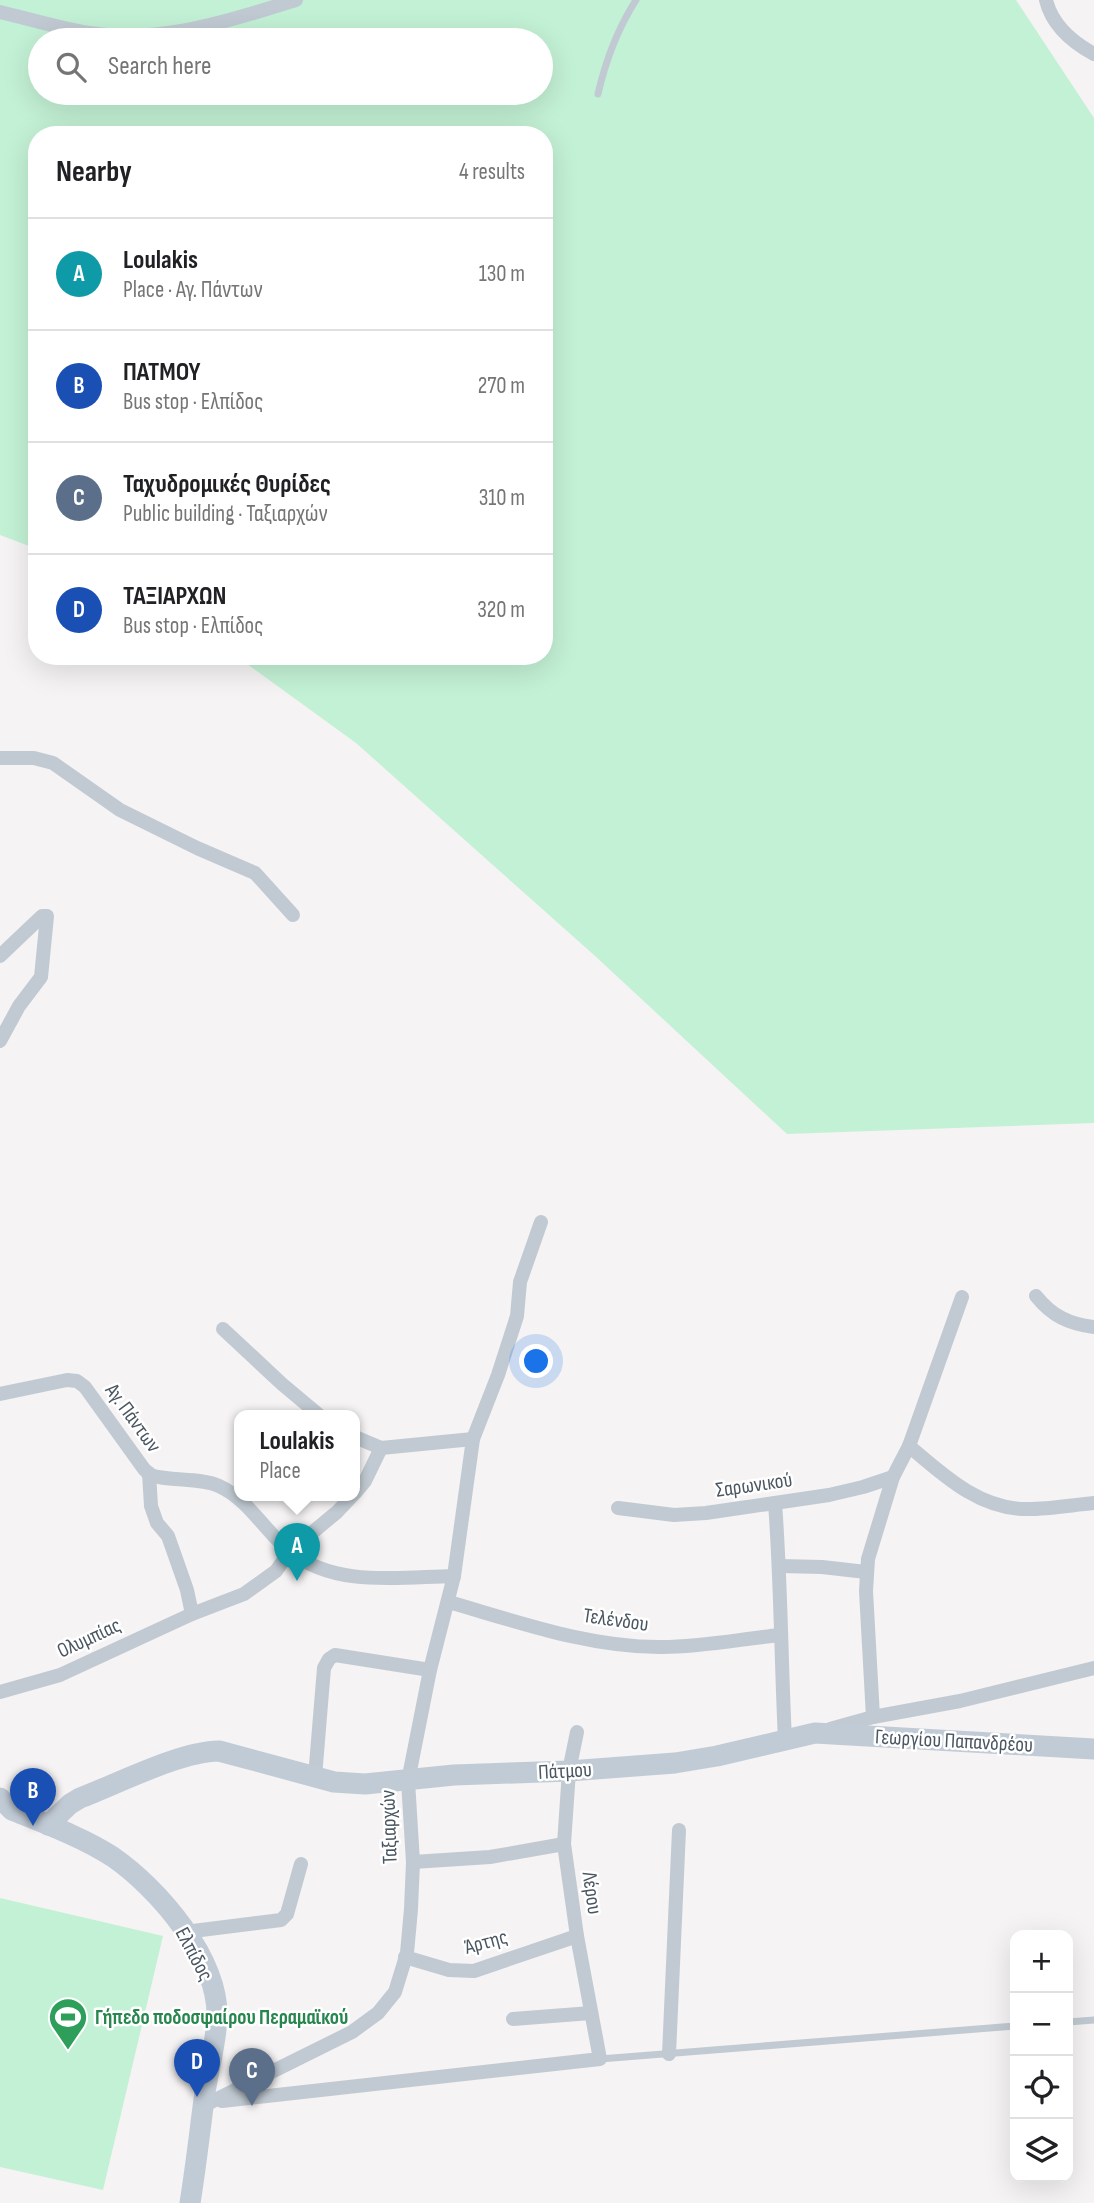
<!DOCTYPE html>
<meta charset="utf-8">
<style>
body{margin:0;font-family:"Sofia Sans Condensed",sans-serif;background:#f2f2f2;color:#202124}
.controls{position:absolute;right:21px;bottom:21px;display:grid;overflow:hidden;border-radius:14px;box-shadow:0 7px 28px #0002}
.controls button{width:63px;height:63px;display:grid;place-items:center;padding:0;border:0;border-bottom:2px solid #e0e0e0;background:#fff;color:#202124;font:35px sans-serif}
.you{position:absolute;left:537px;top:1362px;width:24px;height:24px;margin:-18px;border:5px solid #fff;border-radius:50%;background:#1a73e8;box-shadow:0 0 0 10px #1a73e833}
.badge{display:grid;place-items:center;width:46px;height:46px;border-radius:50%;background:#db2777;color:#fff;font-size:23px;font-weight:700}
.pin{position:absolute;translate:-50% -58px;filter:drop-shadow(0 2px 4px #0008)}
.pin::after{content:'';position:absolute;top:37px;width:24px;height:21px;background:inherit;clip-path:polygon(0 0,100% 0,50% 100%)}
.popup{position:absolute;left:234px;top:1410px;width:126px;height:91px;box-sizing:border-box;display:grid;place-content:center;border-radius:14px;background:#fff;filter:drop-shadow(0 2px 5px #0005);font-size:23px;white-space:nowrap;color:#757577}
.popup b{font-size:26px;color:#202124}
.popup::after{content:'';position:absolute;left:50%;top:100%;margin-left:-14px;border:14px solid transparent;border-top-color:#fff}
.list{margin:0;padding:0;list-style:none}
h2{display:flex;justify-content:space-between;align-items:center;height:91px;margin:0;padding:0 28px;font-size:30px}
h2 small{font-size:23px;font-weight:400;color:#757577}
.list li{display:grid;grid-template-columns:46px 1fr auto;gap:21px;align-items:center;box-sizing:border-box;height:112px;padding:0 28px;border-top:2px solid #e0e0e0}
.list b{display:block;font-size:26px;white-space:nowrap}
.list p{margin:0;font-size:23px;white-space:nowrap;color:#757577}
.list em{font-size:23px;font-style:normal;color:#757577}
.icon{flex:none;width:38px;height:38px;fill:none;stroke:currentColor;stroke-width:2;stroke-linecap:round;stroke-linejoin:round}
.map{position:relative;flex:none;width:1094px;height:2203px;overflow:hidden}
.search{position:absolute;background:#fff;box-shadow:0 7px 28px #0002;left:28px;top:28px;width:525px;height:77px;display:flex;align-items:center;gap:18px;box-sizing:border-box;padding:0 24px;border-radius:38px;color:#757577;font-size:26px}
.panel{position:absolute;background:#fff;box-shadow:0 7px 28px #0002;left:28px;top:126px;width:525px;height:539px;border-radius:28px}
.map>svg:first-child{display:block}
</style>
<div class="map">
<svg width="1094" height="2203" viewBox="0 0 1094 2203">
<rect width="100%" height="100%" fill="#f5f3f3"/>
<g fill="#c3f1d5" fill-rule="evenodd">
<path d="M0 0H1016L1094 118V1123L787 1134 594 955 356 743 236 656H544V135H37V549L0 535ZM40 40H541V93H40Z"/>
<polygon points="0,1898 163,1936 103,2190 0,2167"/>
</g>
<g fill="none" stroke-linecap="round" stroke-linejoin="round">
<g stroke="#c1cad2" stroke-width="7">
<path d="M598 94C606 59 617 30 636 0"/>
<polyline points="1068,2022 1094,2020"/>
<polyline points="600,2059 1015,2026"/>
</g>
<g stroke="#c1cad2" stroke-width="14">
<path d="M1046 0C1052 25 1072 42 1094 54"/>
<path d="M0 12C30 19 59 28 89 33 160 44 229 21 296 0"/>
<polyline points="0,758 34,758 53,763 120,810 197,848 255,873 293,915"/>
<polyline points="0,956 42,916 47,916 41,977 19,1006 0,1041"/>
<path d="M1036 1296C1052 1316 1069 1324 1094 1327"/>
<polyline points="223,1329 282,1384 319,1415"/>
<path d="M0 1394 67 1380 77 1381 85 1387 144 1469 150 1475C172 1482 198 1477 219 1486 248 1499 265 1531 289 1551 336 1588 399 1577 454 1576"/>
<polyline points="355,1437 381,1448 473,1439"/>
<path d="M909 1446C943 1475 980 1510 1028 1509 1050 1509 1072 1505 1094 1503"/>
<polyline points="149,1473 151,1506 157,1523 168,1536 187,1590 192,1614"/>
<polyline points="355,1493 365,1481 381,1448"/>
<path d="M775 1503C781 1582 781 1661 785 1740"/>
<polyline points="618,1508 674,1515 706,1513 829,1495 863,1487 893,1477"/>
<polyline points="780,1566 822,1567 866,1572"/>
<path d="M449 1602C518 1622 591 1648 663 1647 701 1647 741 1639 780 1635"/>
<polyline points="0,1692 60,1675 192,1614 244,1594 276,1571 290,1551 337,1512 353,1495"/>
<polyline points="873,1717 866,1591 868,1559 893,1477 909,1446 962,1297"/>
<polyline points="830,1729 873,1717 960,1701 1094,1668"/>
<polyline points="315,1777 324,1668 329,1659 335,1655 430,1670"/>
<polyline points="413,1862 490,1857 564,1844"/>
<polyline points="185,1932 281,1920 287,1914 301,1864"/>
<polyline points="405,1957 449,1970 474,1971 577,1936"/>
<polyline points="513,2019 591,2013"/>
<polyline points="669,2054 679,1830"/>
<polyline points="222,2101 600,2059 577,1936 564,1844 569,1771 577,1732"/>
<polyline points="203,2106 352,2032 378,2013 395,1992 407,1953 411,1909 413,1862 408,1781 430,1670 454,1576 473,1439 498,1375 517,1316 520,1282 541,1222"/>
</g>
<g stroke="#c1cbd6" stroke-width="21">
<path d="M0 1798 12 1810C44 1823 84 1838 113 1857 159 1889 219 1959 217 2018 216 2042 209 2068 205 2092 200 2129 196 2166 190 2203"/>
<path d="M48 1825 70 1804 80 1798C117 1784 181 1751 219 1751L334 1782 365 1784 454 1775 569 1771 675 1763 717 1756 815 1733 1094 1749"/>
</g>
</g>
<defs>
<g id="stadium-pin" transform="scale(2.0125)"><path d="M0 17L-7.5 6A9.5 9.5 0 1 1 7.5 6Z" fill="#2e9e5b" stroke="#fff"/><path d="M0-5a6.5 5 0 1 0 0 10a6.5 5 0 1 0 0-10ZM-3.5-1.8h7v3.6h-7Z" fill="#fff"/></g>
</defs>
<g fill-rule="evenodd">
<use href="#stadium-pin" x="68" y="2017"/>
</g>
<g text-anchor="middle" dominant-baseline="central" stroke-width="5" stroke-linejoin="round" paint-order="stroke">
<g font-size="21" fill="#4a5661" stroke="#fff">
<text transform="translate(133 1418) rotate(54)">Αγ. Πάντων</text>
<text transform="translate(754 1485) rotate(-8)">Σαρωνικού</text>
<text transform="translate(616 1620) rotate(8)">Τελένδου</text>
<text transform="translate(89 1638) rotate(-25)">Ολυμπίας</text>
<text transform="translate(954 1741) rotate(3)">Γεωργίου Παπανδρέου</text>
<text transform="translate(565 1771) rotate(-3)">Πάτμου</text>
<text transform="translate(389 1827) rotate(-92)">Ταξιαρχών</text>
<text transform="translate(592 1893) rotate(82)">Λέρου</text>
<text transform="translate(486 1942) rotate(-15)">Άρτης</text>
<text transform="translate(194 1954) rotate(62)">Ελπίδος</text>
</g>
<g font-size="21" font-weight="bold" fill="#27864d" stroke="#fff" text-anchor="start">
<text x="95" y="2017">Γήπεδο ποδοσφαίρου Περαμαϊκού</text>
</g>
</g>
</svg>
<div class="controls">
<button>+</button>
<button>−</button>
<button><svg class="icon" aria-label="locate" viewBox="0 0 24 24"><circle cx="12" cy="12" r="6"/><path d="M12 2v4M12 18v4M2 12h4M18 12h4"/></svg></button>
<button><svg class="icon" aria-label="layers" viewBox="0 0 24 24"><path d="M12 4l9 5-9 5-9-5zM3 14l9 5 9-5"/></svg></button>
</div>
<div class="you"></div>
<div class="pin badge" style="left:297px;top:1581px;background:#0f9aa8">A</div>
<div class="popup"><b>Loulakis</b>Place</div>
<div class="pin badge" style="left:33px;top:1826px;background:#1a4fb4">B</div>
<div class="pin badge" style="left:252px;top:2106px;background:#5c6f8a">C</div>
<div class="pin badge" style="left:197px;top:2097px;background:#1a4fb4">D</div>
<div class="search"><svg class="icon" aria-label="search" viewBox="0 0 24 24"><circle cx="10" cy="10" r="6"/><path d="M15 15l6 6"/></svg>Search here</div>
<section class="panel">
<h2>Nearby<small>4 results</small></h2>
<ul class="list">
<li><span class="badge" style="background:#0f9aa8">A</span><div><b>Loulakis</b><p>Place · Αγ. Πάντων</p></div><em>130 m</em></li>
<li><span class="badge" style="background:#1a4fb4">B</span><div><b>ΠΑΤΜΟΥ</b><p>Bus stop · Ελπίδος</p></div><em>270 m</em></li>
<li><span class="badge" style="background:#5c6f8a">C</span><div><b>Ταχυδρομικές Θυρίδες</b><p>Public building · Ταξιαρχών</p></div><em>310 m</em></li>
<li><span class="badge" style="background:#1a4fb4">D</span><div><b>ΤΑΞΙΑΡΧΩΝ</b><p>Bus stop · Ελπίδος</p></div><em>320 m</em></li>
</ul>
</section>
</div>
